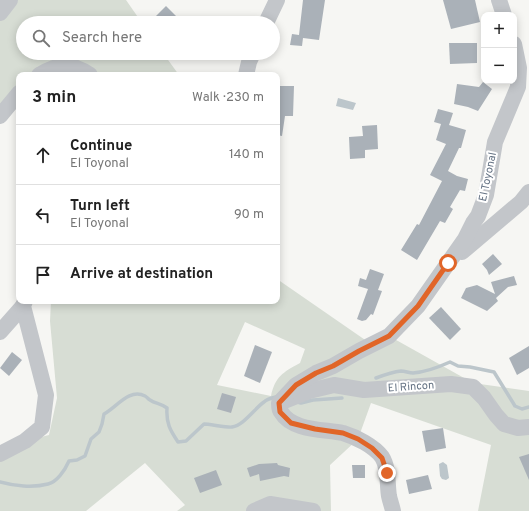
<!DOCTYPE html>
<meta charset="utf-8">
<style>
body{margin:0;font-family:Overpass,sans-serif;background:#f6f6f6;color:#222}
.controls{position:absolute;right:12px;top:12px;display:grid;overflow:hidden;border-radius:8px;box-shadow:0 2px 10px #0003}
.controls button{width:36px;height:36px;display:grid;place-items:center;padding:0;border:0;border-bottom:1px solid #e0e0e0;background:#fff;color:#222;font:20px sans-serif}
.stop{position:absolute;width:12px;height:12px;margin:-9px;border:3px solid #e16528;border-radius:50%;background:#fff}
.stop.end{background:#e16528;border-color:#fff;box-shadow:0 1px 4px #0008}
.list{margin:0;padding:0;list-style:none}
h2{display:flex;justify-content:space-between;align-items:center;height:52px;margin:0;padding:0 16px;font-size:17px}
h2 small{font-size:13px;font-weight:400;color:#767676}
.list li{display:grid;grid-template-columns:26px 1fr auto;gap:12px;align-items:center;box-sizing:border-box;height:60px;padding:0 16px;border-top:1px solid #e0e0e0}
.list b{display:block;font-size:15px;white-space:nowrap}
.list p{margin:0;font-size:13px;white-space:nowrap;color:#767676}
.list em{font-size:13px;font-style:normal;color:#767676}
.icon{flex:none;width:22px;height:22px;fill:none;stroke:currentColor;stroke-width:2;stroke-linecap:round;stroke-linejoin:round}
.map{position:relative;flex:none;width:529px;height:511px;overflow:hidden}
.search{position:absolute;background:#fff;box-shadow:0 2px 10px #0003;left:16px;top:16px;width:264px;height:44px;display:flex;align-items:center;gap:10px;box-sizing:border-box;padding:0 14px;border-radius:22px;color:#767676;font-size:15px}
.panel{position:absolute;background:#fff;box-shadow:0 2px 10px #0003;left:16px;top:72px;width:264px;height:232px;border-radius:8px}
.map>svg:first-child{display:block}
</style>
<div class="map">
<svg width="529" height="511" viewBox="0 0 529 511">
<rect width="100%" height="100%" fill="#f6f6f3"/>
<g fill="#d7ddd4" fill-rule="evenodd">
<polygon points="0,0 126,0 142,23 23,23 23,53 163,53 179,75 90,75 81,69 39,75 19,75 19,93 0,116"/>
<path d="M277 279 371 344 389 336 473 383 529 391V511H478L491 445 371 403 358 439 330 465 331 511H177L185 505 145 463 86 511H0V454L25 441 49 435 57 398 50 321 51 301H277ZM245 322 305 349 300 363C283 372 275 377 271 396L217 385Z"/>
</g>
<g fill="#bcc6cb">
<polygon points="338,98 356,103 353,110 336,106"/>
<polygon points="443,462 447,465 449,478 446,480 442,479 440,476 439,464"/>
</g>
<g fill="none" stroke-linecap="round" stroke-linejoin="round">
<g stroke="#bcc6cb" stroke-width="3.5">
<path d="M376 378C384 375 392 372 401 371 405 371 409 373 413 373 426 372 439 367 450 362L458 366 470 367 494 372 515 406 522 409 529 407"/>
<polyline points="297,402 301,403 313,400 342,398"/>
<path d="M0 482C14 486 33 488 48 484 57 482 65 470 69 461L77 460 85 456 91 439 99 432 102 424 104 414C117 407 129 388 145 396 147 397 148 399 150 400 156 404 160 403 167 408 166 423 170 430 178 442L186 441 204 424C209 424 229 428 232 427 244 425 254 409 264 402 267 399 272 398 276 397"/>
</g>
</g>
<g fill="#aab1b8">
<polygon points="303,0 325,0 319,40 303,38 302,46 290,45 292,34 299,35"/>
<polygon points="443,0 475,0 480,22 451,29"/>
<polygon points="166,6 177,17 171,23 149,23"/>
<polygon points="449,43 477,43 477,63 450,64"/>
<polygon points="483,82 492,89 478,111 468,107 454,104 457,84 479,87"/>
<polygon points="280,86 294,86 293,116 285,116 282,136 277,135 277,88 280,88"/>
<polygon points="438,109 453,113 449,125 466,130 461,148 459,148 448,171 457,176 468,179 465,191 460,190 450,207 453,209 445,223 440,221 417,260 401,250 417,224 419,225 442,181 430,175 446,144 436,140 441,124 434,122"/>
<polygon points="377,125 378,149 365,150 365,158 350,159 349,137 363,136 362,126"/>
<polygon points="493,254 502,264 489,275 487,270 482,264"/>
<polygon points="370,269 384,274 378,290 382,291 373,315 371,314 366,320 362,321 357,319 368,289 358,286 360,278 366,280"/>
<polygon points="514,276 517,285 508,287 496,298 498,301 487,311 461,298 466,288 477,285 495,294 491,282"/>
<polygon points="441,307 461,329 450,340 429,318"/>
<polygon points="255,345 272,352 260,383 244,376"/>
<polygon points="529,346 529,368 517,375 509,358"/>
<polygon points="12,352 22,360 9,376 0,368"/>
<polygon points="222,393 236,397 231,413 217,409"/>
<polygon points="443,428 446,448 426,452 422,431"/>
<polygon points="529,454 529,480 519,457"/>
<polygon points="277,463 278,465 290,468 289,477 284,476 260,481 259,474 250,477 247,468 259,464"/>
<polygon points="352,465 365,465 365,478 353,478"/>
<polygon points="216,470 222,485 200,493 194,478"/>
<polygon points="428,475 432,489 409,494 406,480"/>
</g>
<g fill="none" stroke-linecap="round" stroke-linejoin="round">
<g stroke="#c3c6ca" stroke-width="16">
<polyline points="499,0 504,15"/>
<polyline points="0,13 10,0"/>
<polyline points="266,23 277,0"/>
<path d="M39 75C59 63 70 62 90 75"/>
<polyline points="246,75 249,62 253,53"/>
<polyline points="0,116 19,93"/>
<polyline points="462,252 521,202 529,192"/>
<polyline points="0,332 23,306"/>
<polyline points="284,401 309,391 334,385 364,390 451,384 473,387 484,398 496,415 504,424 518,428 529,427"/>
<polyline points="0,454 25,441 42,427 46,395 23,306 25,301"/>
<polyline points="254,511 270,504 313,511"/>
<path d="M393 511C392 506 390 501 389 496 387 484 389 468 382 457 374 446 356 437 343 433 324 429 292 431 281 412 279 410 279 406 279 403L296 385 316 373 333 366 359 351 389 336 418 306 465 239 473 223 478 216 486 195 495 142 518 87 519 68 514 44"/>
</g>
</g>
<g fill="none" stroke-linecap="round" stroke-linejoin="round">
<polyline stroke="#e16528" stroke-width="5" points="387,473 382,458 372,448 358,439 343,433 315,429 291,423 280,412 279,403 296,385 316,373 333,366 359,351 389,336 418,306 448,263"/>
</g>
<g text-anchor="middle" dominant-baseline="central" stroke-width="4" stroke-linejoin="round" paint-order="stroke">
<g font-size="11" fill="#657384" stroke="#fff">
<text transform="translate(488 177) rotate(-78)">El Toyonal</text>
<text transform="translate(411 387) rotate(-4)">El Rincon</text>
</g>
</g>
</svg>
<div class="controls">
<button>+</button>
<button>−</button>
</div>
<div class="stop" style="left:448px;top:263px"></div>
<div class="stop end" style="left:387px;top:473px"></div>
<div class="search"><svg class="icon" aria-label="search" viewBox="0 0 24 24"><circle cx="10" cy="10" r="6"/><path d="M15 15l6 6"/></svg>Search here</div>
<section class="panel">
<h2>3 min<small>Walk · 230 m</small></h2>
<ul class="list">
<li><svg class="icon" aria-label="ahead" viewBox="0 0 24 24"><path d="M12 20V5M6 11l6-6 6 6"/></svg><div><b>Continue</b><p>El Toyonal</p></div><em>140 m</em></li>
<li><svg class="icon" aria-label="left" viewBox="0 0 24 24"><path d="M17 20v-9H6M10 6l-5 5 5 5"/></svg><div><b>Turn left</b><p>El Toyonal</p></div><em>90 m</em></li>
<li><svg class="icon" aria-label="arrive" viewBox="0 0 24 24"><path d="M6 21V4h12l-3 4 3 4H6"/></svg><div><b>Arrive at destination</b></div></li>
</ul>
</section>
</div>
